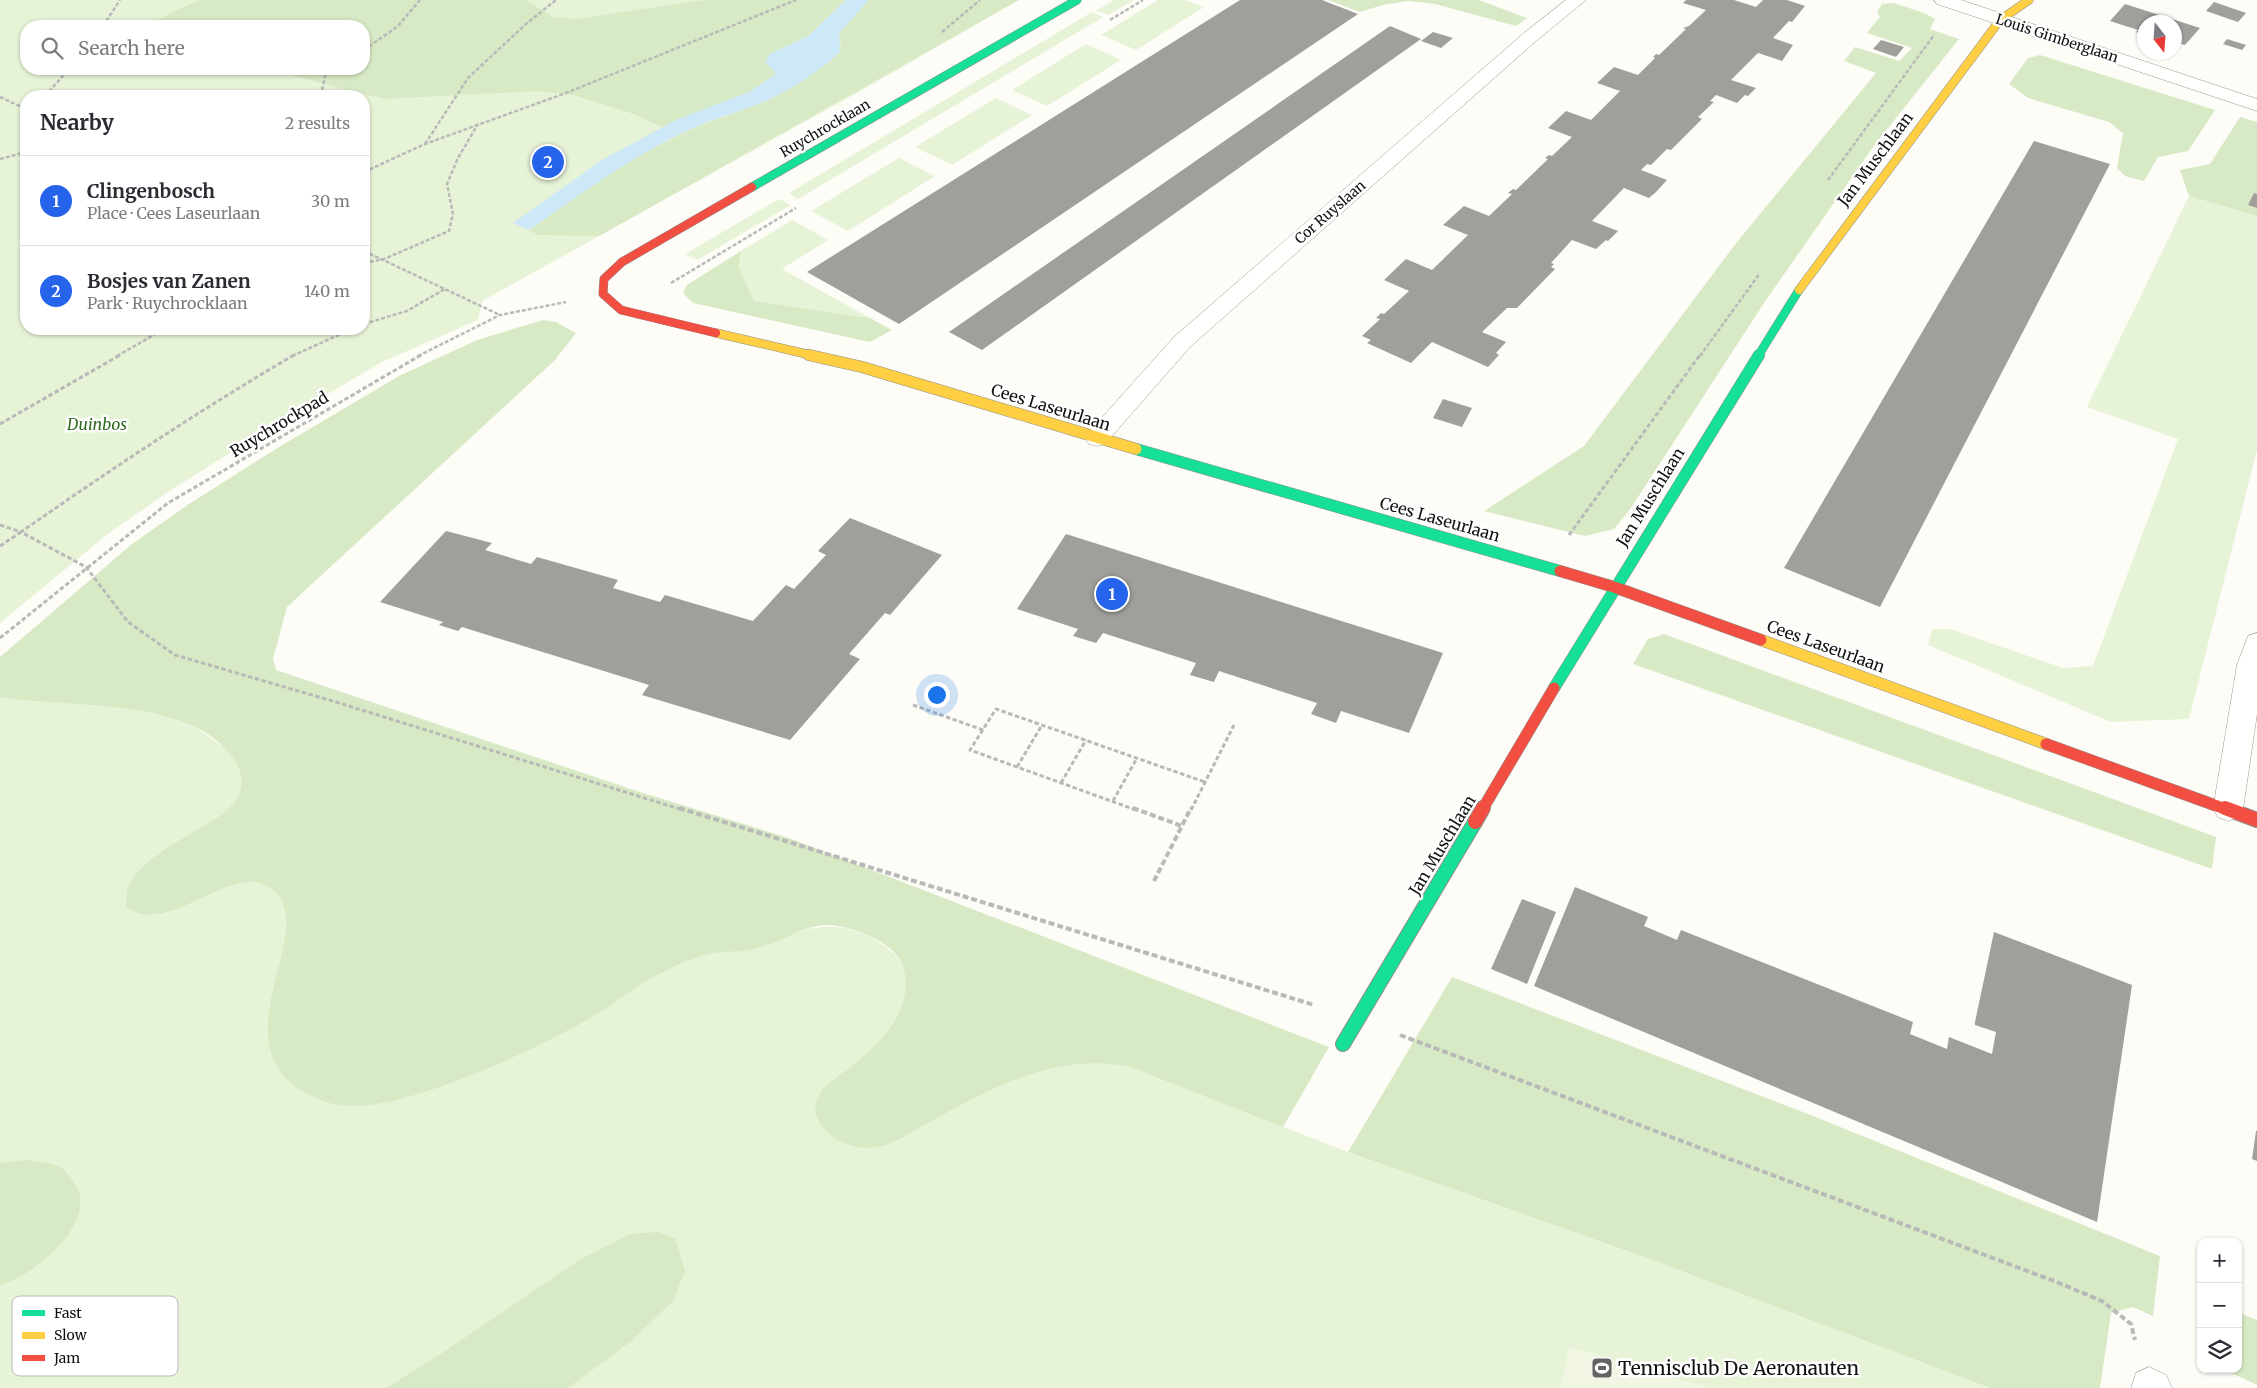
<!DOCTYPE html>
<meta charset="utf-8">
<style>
body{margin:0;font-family:Merriweather,serif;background:#f7f7f7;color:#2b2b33}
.controls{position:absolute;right:15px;bottom:15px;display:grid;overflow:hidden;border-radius:10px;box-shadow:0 1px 4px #0004}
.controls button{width:45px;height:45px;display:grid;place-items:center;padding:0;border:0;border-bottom:1px solid #e1e1e2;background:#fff;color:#2b2b33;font:25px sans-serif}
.compass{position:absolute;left:2137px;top:15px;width:45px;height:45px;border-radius:50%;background:#fff;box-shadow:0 1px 4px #0004;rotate:163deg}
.you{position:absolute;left:936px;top:694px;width:18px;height:18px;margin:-12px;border:4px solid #fff;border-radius:50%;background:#1a73e8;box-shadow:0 0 0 8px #1a73e833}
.badge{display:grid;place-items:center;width:32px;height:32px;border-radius:50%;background:#2563eb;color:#fff;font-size:16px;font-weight:700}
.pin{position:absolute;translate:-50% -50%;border:2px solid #fff;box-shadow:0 1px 5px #0006}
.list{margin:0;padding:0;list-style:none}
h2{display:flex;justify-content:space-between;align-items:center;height:65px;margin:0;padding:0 20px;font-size:21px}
h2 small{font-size:16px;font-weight:400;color:#7c7c81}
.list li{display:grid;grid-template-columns:32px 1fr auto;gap:15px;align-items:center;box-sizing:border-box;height:90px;padding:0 20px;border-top:1px solid #e1e1e2}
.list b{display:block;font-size:19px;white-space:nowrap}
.list p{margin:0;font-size:16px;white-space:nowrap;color:#7c7c81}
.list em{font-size:16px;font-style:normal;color:#7c7c81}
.icon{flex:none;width:28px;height:28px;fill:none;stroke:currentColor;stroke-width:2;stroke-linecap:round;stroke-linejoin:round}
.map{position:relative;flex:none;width:2257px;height:1388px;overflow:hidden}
.search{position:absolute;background:#fff;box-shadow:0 1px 4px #0004;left:20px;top:20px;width:350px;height:55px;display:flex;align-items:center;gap:12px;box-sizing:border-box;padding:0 18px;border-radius:20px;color:#7c7c81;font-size:19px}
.panel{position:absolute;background:#fff;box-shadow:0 1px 4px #0004;left:20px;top:90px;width:350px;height:245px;border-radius:20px}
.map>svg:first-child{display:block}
</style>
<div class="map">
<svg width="2257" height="1388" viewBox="0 0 2257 1388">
<rect width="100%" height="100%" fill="#fdfcf7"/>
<g fill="#e7f3d7" fill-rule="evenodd">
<path d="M0 0H1019L864 89 482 301 478 320 382 362 260 434 168 492 109 533 0 623ZM26 26H364V69H26ZM26 96H364V329H26Z"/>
<polygon points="1114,0 1134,0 1108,15 1096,11"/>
<polygon points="1158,0 1185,0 1204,7 1136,50 1101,35"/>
<polygon points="1092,12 1103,17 798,199 789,193"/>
<polygon points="1086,44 1121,60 1047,106 1012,90"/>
<polygon points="996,98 1032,115 952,165 915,147"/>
<polygon points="899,158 935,176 848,231 811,211"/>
<polygon points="2189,196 2257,216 2257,450 2189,719 2111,722 1928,645 1932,629 1950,629 2063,668 2093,666 2178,439 2087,407"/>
<polygon points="779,199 791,205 697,260 685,254"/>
<polygon points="792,220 828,240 782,269 870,318 754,301 739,267 741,251"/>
<path d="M0 697C71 709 160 693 219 744L793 934C834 917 879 931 905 967L1086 1062 1105 1061 1130 1067 1348 1152 1647 1258 1990 1388H0Z"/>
</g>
<g fill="#d8eac5">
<polygon points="199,0 526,0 553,17 576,19 704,0 846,0 808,36 770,54 765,62 776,74 749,92 661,127 634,114 573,95 537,91 384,99 266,69 364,69 364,26 154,26 156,20"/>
<polygon points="869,0 1019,0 599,236 538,235 527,229 532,228 606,176 644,153 694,128 769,100 809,76 831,61 841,46 839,33"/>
<polygon points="1328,0 1479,0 1527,18 1516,26 1435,4 1408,1 1383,5 1360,12"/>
<polygon points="1894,3 1924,13 1935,19 1930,29 1959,39 1873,147 1764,303 1631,508 1614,529 1585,536 1484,511 1584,446 1737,242 1876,73 1844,61 1855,47 1899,61 1912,48 1867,33 1880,17 1877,12 1882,4"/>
<polygon points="2040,55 2215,110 2188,151 2158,157 2144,181 2125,176 2117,168 2123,133 2109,122 2028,98 2009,84 2028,58"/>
<polygon points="2240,117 2257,122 2257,216 2189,196 2180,170 2210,164"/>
<polygon points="741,251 739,267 754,301 870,318 892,330 870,342 693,303 683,293 687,285"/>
<path d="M543 320 556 322 576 333 555 360 287 607 273 659 276 670 640 792 789 838 1329 1047 1283 1127 1130 1067C1061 1052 996 1085 937 1118 921 1126 905 1138 888 1144 874 1150 856 1149 842 1142 827 1135 810 1118 817 1100 821 1087 834 1080 844 1072 870 1052 899 1028 905 994 907 980 906 968 898 957 885 939 851 926 828 925 804 925 784 941 761 947 746 952 730 951 715 953 697 956 678 964 663 972 637 984 615 1004 590 1018 538 1049 406 1110 347 1106 327 1104 304 1096 290 1082 229 1026 318 928 273 890 233 857 171 939 126 907 126 898 126 889 131 881 142 863 166 849 183 838 210 821 260 802 235 761 194 695 67 709 0 697V657L132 544 189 504 279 447 399 376 477 340Z"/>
<polygon points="1664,634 2216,837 2212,869 1633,664 1648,639"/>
<polygon points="1452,977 1808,1114 2160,1256 2153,1316 2133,1307 2111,1313 2100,1388 1990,1388 1647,1258 1348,1152"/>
<path d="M30 1160C39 1162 51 1163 60 1167 65 1169 69 1177 73 1181 103 1219 34 1276 0 1285V1163Z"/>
<polygon points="658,1232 675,1238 685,1271 673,1301 630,1342 568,1388 386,1388 439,1355 581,1259 630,1234"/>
<polygon points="2238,1312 2257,1320 2257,1385 2223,1369 2238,1369"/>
</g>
<polygon fill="#f0f6e1" points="1569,1347 1709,1388 1561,1388"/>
<path fill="#cde8f7" d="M846 0H869L839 33 840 52C821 70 791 90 768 100 743 111 717 117 693 128 635 154 584 192 532 228L527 229 513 223 602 160 678 119 749 92 776 74 765 62 770 54 808 36Z"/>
<g fill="#a19f9c">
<polygon points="1240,0 1322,0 1358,14 899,324 807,272"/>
<polygon points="1686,0 1734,0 1756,7 1763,0 1787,0 1805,6 1792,22 1789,21 1773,38 1793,45 1782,61 1758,53 1731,80 1756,88 1748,96 1745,95 1737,103 1716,95 1710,101 1714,102 1698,117 1702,119 1671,150 1667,149 1651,165 1647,164 1641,170 1667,180 1656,192 1649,198 1624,188 1592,221 1618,231 1608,241 1606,240 1596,249 1572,240 1551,263 1554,264 1551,267 1555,269 1517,308 1507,308 1482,332 1506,342 1496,353 1499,355 1488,367 1432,342 1411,363 1367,343 1371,340 1362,336 1380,319 1376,318 1381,313 1384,314 1409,291 1384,280 1406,259 1432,270 1468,235 1443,225 1464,206 1489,216 1512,194 1508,193 1513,189 1516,190 1548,159 1545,158 1549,155 1552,156 1572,137 1548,128 1566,111 1591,120 1620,91 1597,83 1614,67 1638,75 1655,58 1653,57 1656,54 1659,55 1686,29 1683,28 1689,26 1706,10 1683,3"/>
<polygon points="2214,2 2246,13 2238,22 2206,11"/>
<polygon points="2125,4 2200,28 2185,45 2174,42 2174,22 2144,22 2144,35 2136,32 2138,30 2110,21"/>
<polygon points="1390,26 1421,39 982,350 949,332"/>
<polygon points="1433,32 1453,38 1441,48 1421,41"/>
<polygon points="2227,39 2246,45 2242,50 2223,44"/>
<polygon points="1881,40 1904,47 1896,57 1873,49"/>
<polygon points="2034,141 2110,164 1880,607 1784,568"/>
<polygon points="2254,193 2257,194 2257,208 2248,205"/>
<polygon points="1443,399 1472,408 1462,427 1433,418"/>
<polygon points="850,518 942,555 890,615 885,613 849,654 860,659 790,740 642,695 649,685 462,627 458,631 439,625 443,622 380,602 446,531 492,543 485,550 531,564 537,557 618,580 613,588 660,602 665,595 753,621 786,585 794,589 826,555 818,551"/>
<polygon points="1066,534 1443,653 1409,733 1341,711 1336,723 1311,714 1317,703 1219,671 1214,682 1190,675 1196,663 1103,633 1096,643 1073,636 1078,629 1017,609"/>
<polygon points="1575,887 1648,917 1644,926 1677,940 1681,930 1913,1022 1910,1034 1947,1049 1949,1037 1992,1054 1996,1032 1975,1025 1975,1022 1994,932 2132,985 2097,1222 1534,986"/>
<polygon points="1522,899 1556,912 1527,984 1491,969"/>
<polygon points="2256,1131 2257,1131 2257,1161 2252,1159"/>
</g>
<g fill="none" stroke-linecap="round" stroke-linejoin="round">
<g stroke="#979795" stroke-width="1">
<g id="street">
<polygon points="1566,0 1586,0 1536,41 1190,347 1105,444 1097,446 1089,444 1085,438 1089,432 1174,337 1524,33"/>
<polygon points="1934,0 1961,0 2257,99 2257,111 1937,4"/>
<polygon points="2257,633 2257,714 2243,809 2238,817 2228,821 2218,817 2213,809 2237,665 2248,636"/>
<polygon points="2149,1367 2166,1375 2172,1388 2131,1388 2136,1373"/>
</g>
</g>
<g stroke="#8e8d8b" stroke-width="9">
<g id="fast-far2">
<polyline points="752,187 1077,0"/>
<polyline points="1758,356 1799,290"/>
</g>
</g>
<g stroke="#8e8d8b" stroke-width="12">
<g id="fast-far1">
<polyline points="1136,449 1560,571"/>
<polyline points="1554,688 1759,355"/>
</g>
</g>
<g stroke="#8e8d8b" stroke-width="16">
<polyline id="fast" points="1343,1044 1475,822"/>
</g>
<g stroke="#8e8d8b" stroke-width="9">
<g id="slow-far1">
<polyline points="1799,290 2000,20 2029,0"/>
<polyline points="716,333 815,356"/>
</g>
</g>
<g stroke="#8e8d8b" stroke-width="12">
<g id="slow">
<polyline points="809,355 862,367 1136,449"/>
<polyline points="1761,640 2046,744"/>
</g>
</g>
<g stroke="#8e8d8b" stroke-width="9">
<polyline id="jam-far2" points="716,333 621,310 603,294 604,279 622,262 752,187"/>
</g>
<g stroke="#8e8d8b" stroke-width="12">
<g id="jam-far1">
<polyline points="1560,571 1614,587 1761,640"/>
<polyline points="2046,744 2228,810"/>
<polyline points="1482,810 1554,688"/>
</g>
</g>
<g stroke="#8e8d8b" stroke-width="16">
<g id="jam">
<polyline points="2225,808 2257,820"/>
<polyline points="1475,822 1483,808"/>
</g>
</g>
<g stroke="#b9b9b8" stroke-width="2.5" stroke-dasharray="4 2" stroke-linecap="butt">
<polyline points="1110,20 1143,0"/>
<polyline points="103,26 120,0"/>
<polyline points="942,32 980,0"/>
<polyline points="364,50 398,26 420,0"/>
<polyline points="45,96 69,69"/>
<polyline points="321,96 325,76 336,69"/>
<polyline points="0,97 26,109"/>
<polyline points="425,144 468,78 526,24 556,0"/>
<polyline points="0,159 26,152"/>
<polyline points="364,172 425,144 566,93 796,0"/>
<polyline points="1828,180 1934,35"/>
<polyline points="364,251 500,315"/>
<polyline points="364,263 384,259 449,231 453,214 447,184 458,158 478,124"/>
<polyline points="671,283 796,208"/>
<polyline points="364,324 407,311 445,289"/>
<polyline points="117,356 164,329"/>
<polyline points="292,356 352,329"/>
<polyline points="418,356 500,315 566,302"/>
<polyline points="1700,356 1760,273"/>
</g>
<g stroke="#b9b9b8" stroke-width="3" stroke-dasharray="4.5 2.5" stroke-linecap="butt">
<path d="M294 355C200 410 110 470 21 532L86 567 128 622 175 655 336 702 683 810"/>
<polyline points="0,424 120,355"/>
<polyline points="0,525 21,532"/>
<polyline points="1569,535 1700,355"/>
<polyline points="0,546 21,532"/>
<polyline points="0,638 168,503 421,355"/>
<polyline points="913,705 983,730"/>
<polyline points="1017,767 1042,725"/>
<polyline points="1061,783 1086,740"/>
<polyline points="1113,801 1137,758"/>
<polyline points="1136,810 970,750 996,709 1205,782"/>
<polyline points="1191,810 1234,725"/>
</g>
<g stroke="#b9b9b8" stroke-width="4" stroke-dasharray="6 3" stroke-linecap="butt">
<polyline points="679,808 1314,1005"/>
<polyline points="1133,808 1182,826"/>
<polyline points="1154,881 1191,808"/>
<polyline points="1400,1035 2054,1281 2102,1301 2131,1324 2135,1340"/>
</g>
<use href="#street" fill="#fffffe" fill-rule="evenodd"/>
<use href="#fast-far2" stroke="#16e098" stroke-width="8"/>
<use href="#fast-far1" stroke="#16e098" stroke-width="11"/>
<use href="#fast" stroke="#16e098" stroke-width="14"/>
<use href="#slow-far1" stroke="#ffcf43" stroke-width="8"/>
<use href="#slow" stroke="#ffcf43" stroke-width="11"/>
<use href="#jam-far2" stroke="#f24e42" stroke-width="8"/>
<use href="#jam-far1" stroke="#f24e42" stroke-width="11"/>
<use href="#jam" stroke="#f24e42" stroke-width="14"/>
</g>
<defs>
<g id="stadium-square" transform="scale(1.125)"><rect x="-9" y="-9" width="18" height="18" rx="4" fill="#646362" stroke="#fff"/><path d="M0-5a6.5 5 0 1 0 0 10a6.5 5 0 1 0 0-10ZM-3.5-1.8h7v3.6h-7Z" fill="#fff"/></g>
</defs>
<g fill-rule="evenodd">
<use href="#stadium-square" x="1602" y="1368"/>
</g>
<g text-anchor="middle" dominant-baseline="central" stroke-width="5" stroke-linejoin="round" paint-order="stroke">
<g font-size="14" fill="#111" stroke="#fff">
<text transform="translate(2057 38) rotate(18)">Louis Gimberglaan</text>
<text transform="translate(825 128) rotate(-30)">Ruychrocklaan</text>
<text transform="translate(1330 212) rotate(-41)">Cor Ruyslaan</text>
</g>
<g font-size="16" fill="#111" stroke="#fff">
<text transform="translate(1875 159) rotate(-53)">Jan Muschlaan</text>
<text transform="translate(1051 407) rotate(17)">Cees Laseurlaan</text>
<text transform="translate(279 424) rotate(-31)">Ruychrockpad</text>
<text transform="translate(1650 497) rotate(-58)">Jan Muschlaan</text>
<text transform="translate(1440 519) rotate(16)">Cees Laseurlaan</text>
<text transform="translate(1826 646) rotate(20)">Cees Laseurlaan</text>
<text transform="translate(1442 845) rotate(-59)">Jan Muschlaan</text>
</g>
<g font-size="16" font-style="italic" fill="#2f6b1f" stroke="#fff">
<text x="97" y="424">Duinbos</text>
</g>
<g font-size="19" fill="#111" stroke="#fff" text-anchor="start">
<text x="1618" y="1368">Tennisclub De Aeronauten</text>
</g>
</g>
<rect x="12" y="1296" width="166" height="80" rx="8" fill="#fff" stroke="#b8b8b8" stroke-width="1"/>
<rect x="22" y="1310" width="23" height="6" fill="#16e098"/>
<rect x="22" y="1332" width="23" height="7" fill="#ffcf43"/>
<rect x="22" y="1355" width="23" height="6" fill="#f24e42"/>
<g font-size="14" fill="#111">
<text x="54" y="1318">Fast</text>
<text x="54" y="1340">Slow</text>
<text x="54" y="1363">Jam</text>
</g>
</svg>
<div class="controls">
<button>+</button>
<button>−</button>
<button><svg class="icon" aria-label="layers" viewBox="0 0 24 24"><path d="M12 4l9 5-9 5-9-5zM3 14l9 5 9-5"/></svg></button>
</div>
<svg class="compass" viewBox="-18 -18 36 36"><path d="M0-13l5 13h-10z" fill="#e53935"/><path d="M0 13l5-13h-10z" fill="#7c7c81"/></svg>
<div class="you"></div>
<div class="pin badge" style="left:1112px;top:594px">1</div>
<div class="pin badge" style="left:548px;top:162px">2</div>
<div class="search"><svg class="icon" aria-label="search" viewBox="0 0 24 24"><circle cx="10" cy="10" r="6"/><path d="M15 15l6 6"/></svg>Search here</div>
<section class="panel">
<h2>Nearby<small>2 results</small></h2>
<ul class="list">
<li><span class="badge">1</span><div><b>Clingenbosch</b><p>Place · Cees Laseurlaan</p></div><em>30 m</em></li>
<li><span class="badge">2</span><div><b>Bosjes van Zanen</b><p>Park · Ruychrocklaan</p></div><em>140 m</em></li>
</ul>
</section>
</div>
